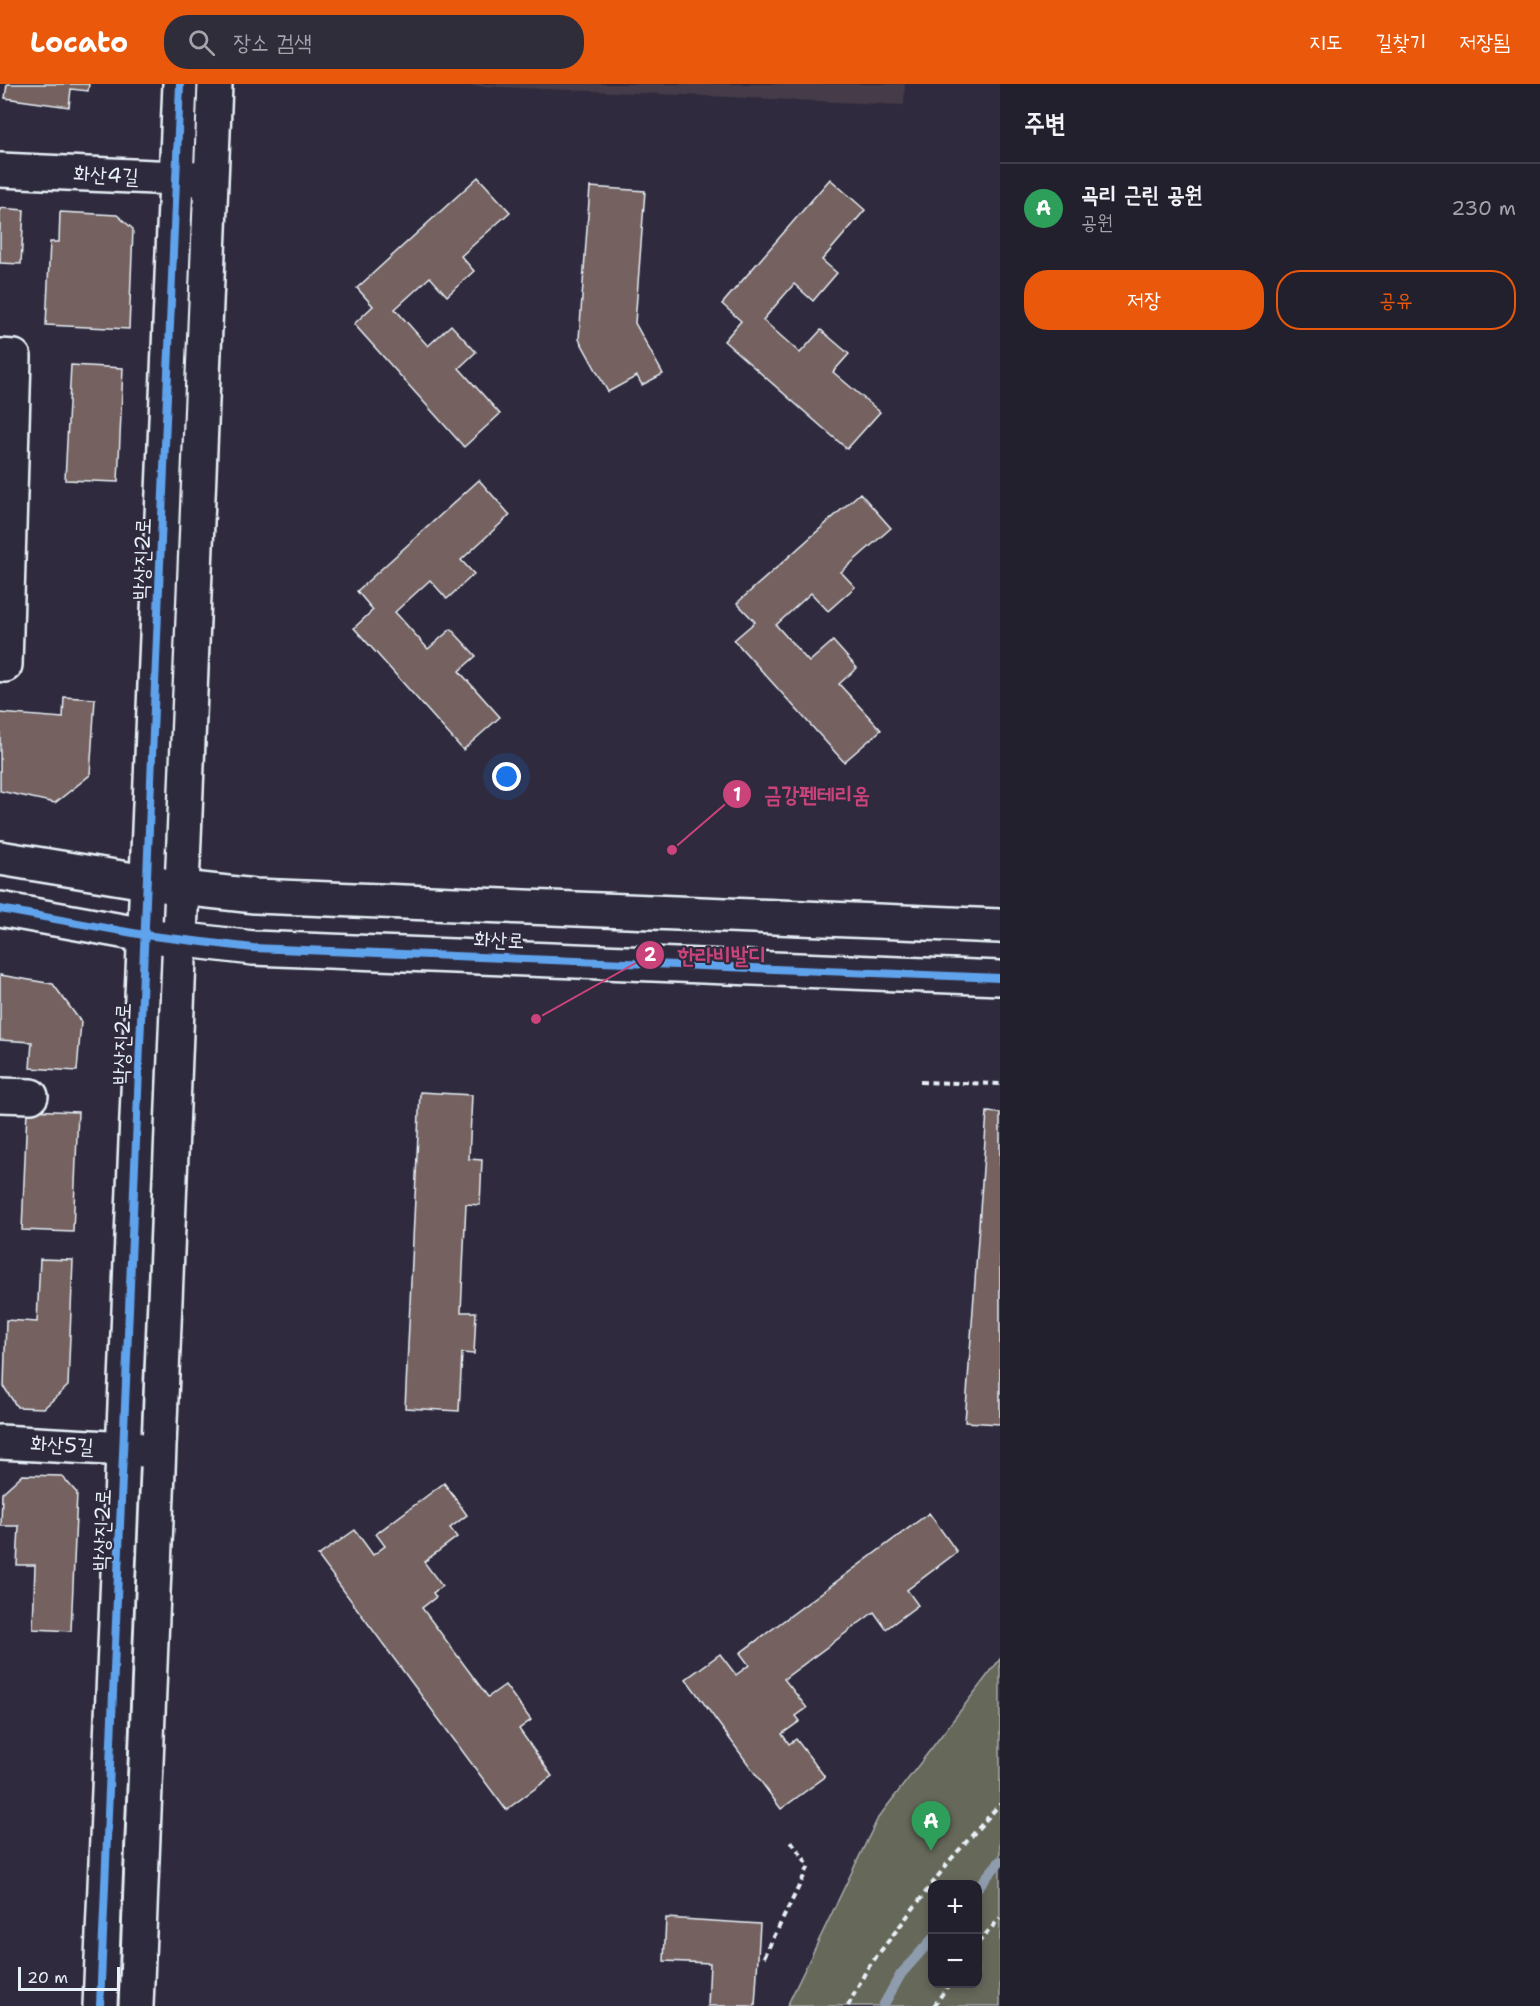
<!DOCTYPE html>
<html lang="ko">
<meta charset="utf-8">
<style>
body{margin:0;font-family:"Shantell Sans","Poor Story",sans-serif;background:#2f2d3a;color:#f1f3f6}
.controls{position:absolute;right:18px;bottom:18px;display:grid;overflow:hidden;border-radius:12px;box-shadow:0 3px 9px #0003}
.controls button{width:54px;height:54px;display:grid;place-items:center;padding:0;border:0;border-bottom:2px solid #403e4a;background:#23202e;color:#f1f3f6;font:30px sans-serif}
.scale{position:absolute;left:18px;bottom:15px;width:102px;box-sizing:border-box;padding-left:6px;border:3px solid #e8f1f8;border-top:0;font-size:16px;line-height:21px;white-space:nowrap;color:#e8f1f8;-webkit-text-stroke:4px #2f2a3d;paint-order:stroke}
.you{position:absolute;left:507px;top:693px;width:21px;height:21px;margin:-15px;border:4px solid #fff;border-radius:50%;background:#1a73e8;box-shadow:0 0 0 9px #1a73e833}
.badge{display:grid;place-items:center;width:39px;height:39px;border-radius:50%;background:#ea580c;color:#fff;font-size:20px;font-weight:700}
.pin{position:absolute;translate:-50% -50px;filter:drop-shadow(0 2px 3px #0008)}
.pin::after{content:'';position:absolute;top:32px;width:21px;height:18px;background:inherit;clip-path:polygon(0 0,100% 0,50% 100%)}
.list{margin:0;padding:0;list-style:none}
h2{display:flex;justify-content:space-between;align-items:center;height:78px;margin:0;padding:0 24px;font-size:26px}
h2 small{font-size:20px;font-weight:400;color:#a3a3aa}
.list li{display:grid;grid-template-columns:39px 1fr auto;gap:18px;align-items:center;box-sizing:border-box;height:90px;padding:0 24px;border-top:2px solid #403e4a}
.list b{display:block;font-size:22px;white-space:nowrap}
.list p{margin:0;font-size:20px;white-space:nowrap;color:#a3a3aa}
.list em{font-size:20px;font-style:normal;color:#a3a3aa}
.actions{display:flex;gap:12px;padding:18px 24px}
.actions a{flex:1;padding:14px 0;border:2px solid #ea580c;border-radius:24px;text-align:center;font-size:21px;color:#ea580c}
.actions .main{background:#ea580c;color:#fff}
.icon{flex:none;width:33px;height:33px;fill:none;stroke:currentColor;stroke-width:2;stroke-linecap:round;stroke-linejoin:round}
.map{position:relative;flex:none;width:1000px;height:1922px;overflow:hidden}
header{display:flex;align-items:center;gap:36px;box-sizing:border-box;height:84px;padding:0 30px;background:#ea580c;color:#fff}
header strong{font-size:28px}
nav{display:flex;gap:33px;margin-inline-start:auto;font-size:21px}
.search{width:420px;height:54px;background:#2f2d3a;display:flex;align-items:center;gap:15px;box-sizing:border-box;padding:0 21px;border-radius:24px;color:#a3a3aa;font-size:22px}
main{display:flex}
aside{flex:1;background:#23202e}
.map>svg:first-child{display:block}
</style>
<header>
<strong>Locato</strong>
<div class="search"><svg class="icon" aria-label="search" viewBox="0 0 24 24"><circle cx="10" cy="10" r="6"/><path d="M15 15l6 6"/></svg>장소 검색</div>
<nav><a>지도</a><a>길찾기</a><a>저장됨</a></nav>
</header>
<main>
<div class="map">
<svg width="1000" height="1922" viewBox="0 0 1000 1922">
<rect width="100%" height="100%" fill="#2f2a3d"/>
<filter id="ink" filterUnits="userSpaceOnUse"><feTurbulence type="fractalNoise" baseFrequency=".0167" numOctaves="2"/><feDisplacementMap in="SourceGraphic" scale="12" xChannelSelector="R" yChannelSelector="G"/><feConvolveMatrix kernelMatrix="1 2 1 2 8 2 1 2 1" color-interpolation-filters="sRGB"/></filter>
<g filter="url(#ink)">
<polygon fill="#443b48" points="435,0 905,0 904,21"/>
<path fill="#66685a" stroke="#a7aca9" stroke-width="1.5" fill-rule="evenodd" d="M1000 1575V1922H787L878 1734ZM933 1800H978V1900H933Z"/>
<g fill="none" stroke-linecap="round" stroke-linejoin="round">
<g stroke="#8e9cae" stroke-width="10">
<polyline points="978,1803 1000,1777"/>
<polyline points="883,1922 901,1890 933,1854"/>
</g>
</g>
<g fill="#756261" stroke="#e8f1f8" stroke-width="1.5">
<polygon points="7,0 89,0 88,7 71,5 69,23 5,14"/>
<polygon points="478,93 510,128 461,172 474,187 447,212 430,193 395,225 428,262 451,241 476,268 459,284 500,330 464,363 354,240 373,222 357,204"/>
<polygon points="830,95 865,126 822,176 837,189 813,217 794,200 763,236 800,269 821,246 849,270 833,288 880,328 847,365 724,257 741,237 722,220"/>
<polygon points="590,103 645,107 635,239 663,290 642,301 637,292 608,308 579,255"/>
<polygon points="0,124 24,126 21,180 0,179"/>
<polygon points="60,128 117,131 133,145 129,245 46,241 50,158 59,158"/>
<polygon points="71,281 123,284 118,398 65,396"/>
<polygon points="479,396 510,431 461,476 474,490 447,515 430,496 395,528 428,565 451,545 476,572 459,587 500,633 463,666 354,544 373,526 357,507"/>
<polygon points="860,409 891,444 841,488 855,503 828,527 811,509 776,541 809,578 833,557 857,584 839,600 881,646 844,678 734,556 755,538 737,519"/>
<polygon points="64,613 95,615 90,691 55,719 0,707 0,629 63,634"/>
<polygon points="0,891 53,900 81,938 77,987 30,984 32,958 0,956"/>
<polygon points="420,1008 472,1011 469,1075 482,1076 480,1121 466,1120 461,1228 476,1228 474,1270 462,1269 459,1327 405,1324"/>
<polygon points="27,1026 78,1028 73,1148 22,1146"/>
<polygon points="987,1028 1000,1029 1000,1340 965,1338"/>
<polygon points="40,1175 73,1176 68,1302 44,1324 17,1323 4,1303 6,1236 37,1238"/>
<polygon points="22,1391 62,1392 77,1409 71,1547 33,1545 35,1481 17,1481 19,1442 1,1442 2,1409"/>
<polygon points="444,1399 467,1431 450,1444 457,1453 424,1478 442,1502 433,1509 436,1513 422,1524 488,1613 505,1601 531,1636 519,1645 552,1692 506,1726 318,1472 355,1446 373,1471 385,1462 376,1450"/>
<polygon points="929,1429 957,1468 907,1506 918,1521 886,1545 874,1528 784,1595 807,1624 796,1632 800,1637 782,1650 789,1660 796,1655 825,1693 781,1725 686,1595 720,1570 736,1591 749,1581 740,1569"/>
<polygon points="666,1834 760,1840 755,1922 708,1922 710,1879 664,1877"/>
</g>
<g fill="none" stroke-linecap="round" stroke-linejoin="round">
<g stroke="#e8f1f8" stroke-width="38">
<g id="minor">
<polyline points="0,86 198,95"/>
<polyline points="0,272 14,273 5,581 0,580"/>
<polyline points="0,774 182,804 255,812 1000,842"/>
<polyline points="0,825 144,851 253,864 1000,894"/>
<polyline points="0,1011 31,1012"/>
<polyline points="0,1358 145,1366"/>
<polyline points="100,1922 180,0"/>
<polyline points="136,1922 215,0"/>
</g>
</g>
<g stroke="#e8f1f8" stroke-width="4" stroke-dasharray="6 4.5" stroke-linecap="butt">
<polyline points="920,998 1000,1000"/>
<polyline points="978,1859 1000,1834"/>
<polyline points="764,1873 809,1782 789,1754"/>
<polyline points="848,1922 867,1885 951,1775 1000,1720"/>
<polyline points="934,1922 949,1900"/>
</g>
<use href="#minor" stroke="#2f2a3d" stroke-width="33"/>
<g stroke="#2f2a3d" stroke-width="11">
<g id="cycleway">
<polyline points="0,825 144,851 253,864 1000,894"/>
<polyline points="100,1922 180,0"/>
</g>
</g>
<use href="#cycleway" stroke="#60a3ed" stroke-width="8"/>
</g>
</g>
<g text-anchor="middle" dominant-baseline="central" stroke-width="4.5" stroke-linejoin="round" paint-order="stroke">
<g font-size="21" fill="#e8f1f8" stroke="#2f2a3d">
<text transform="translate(106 91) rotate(3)">화산4길</text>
<text transform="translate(142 475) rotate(-88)">박상진2로</text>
<text transform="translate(499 856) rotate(2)">화산로</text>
<text transform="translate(122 960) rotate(-88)">박상진2로</text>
<text transform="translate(62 1361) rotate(3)">화산5길</text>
<text transform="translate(102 1446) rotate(-88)">박상진2로</text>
</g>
</g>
<path fill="none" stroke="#ca437a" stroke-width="2" d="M672 766L737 710M536 935L650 871"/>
<g fill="#ca437a" stroke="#2f2a3d" stroke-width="2">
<circle cx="672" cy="766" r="6"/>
<circle cx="536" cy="935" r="6"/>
<circle cx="737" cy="710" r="15"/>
<circle cx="650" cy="871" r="15"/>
</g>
<g font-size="18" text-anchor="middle" font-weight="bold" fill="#fff">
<text x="737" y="717">1</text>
<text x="650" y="877">2</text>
</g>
<g font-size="22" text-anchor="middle" font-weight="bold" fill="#ca437a" stroke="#2f2a3d" stroke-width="4.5" stroke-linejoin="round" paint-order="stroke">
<text x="817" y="718">금강펜테리움</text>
<text x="722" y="879">한라비발디</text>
</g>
</svg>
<div class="controls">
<button>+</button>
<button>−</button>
</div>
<div class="scale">20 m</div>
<div class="you"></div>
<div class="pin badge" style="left:931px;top:1767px;background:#2e9e5b">A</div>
</div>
<aside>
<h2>주변<small></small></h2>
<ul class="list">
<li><span class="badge" style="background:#2e9e5b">A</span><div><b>곡리 근린 공원</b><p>공원</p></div><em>230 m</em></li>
</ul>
<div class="actions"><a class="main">저장</a><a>공유</a></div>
</aside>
</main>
